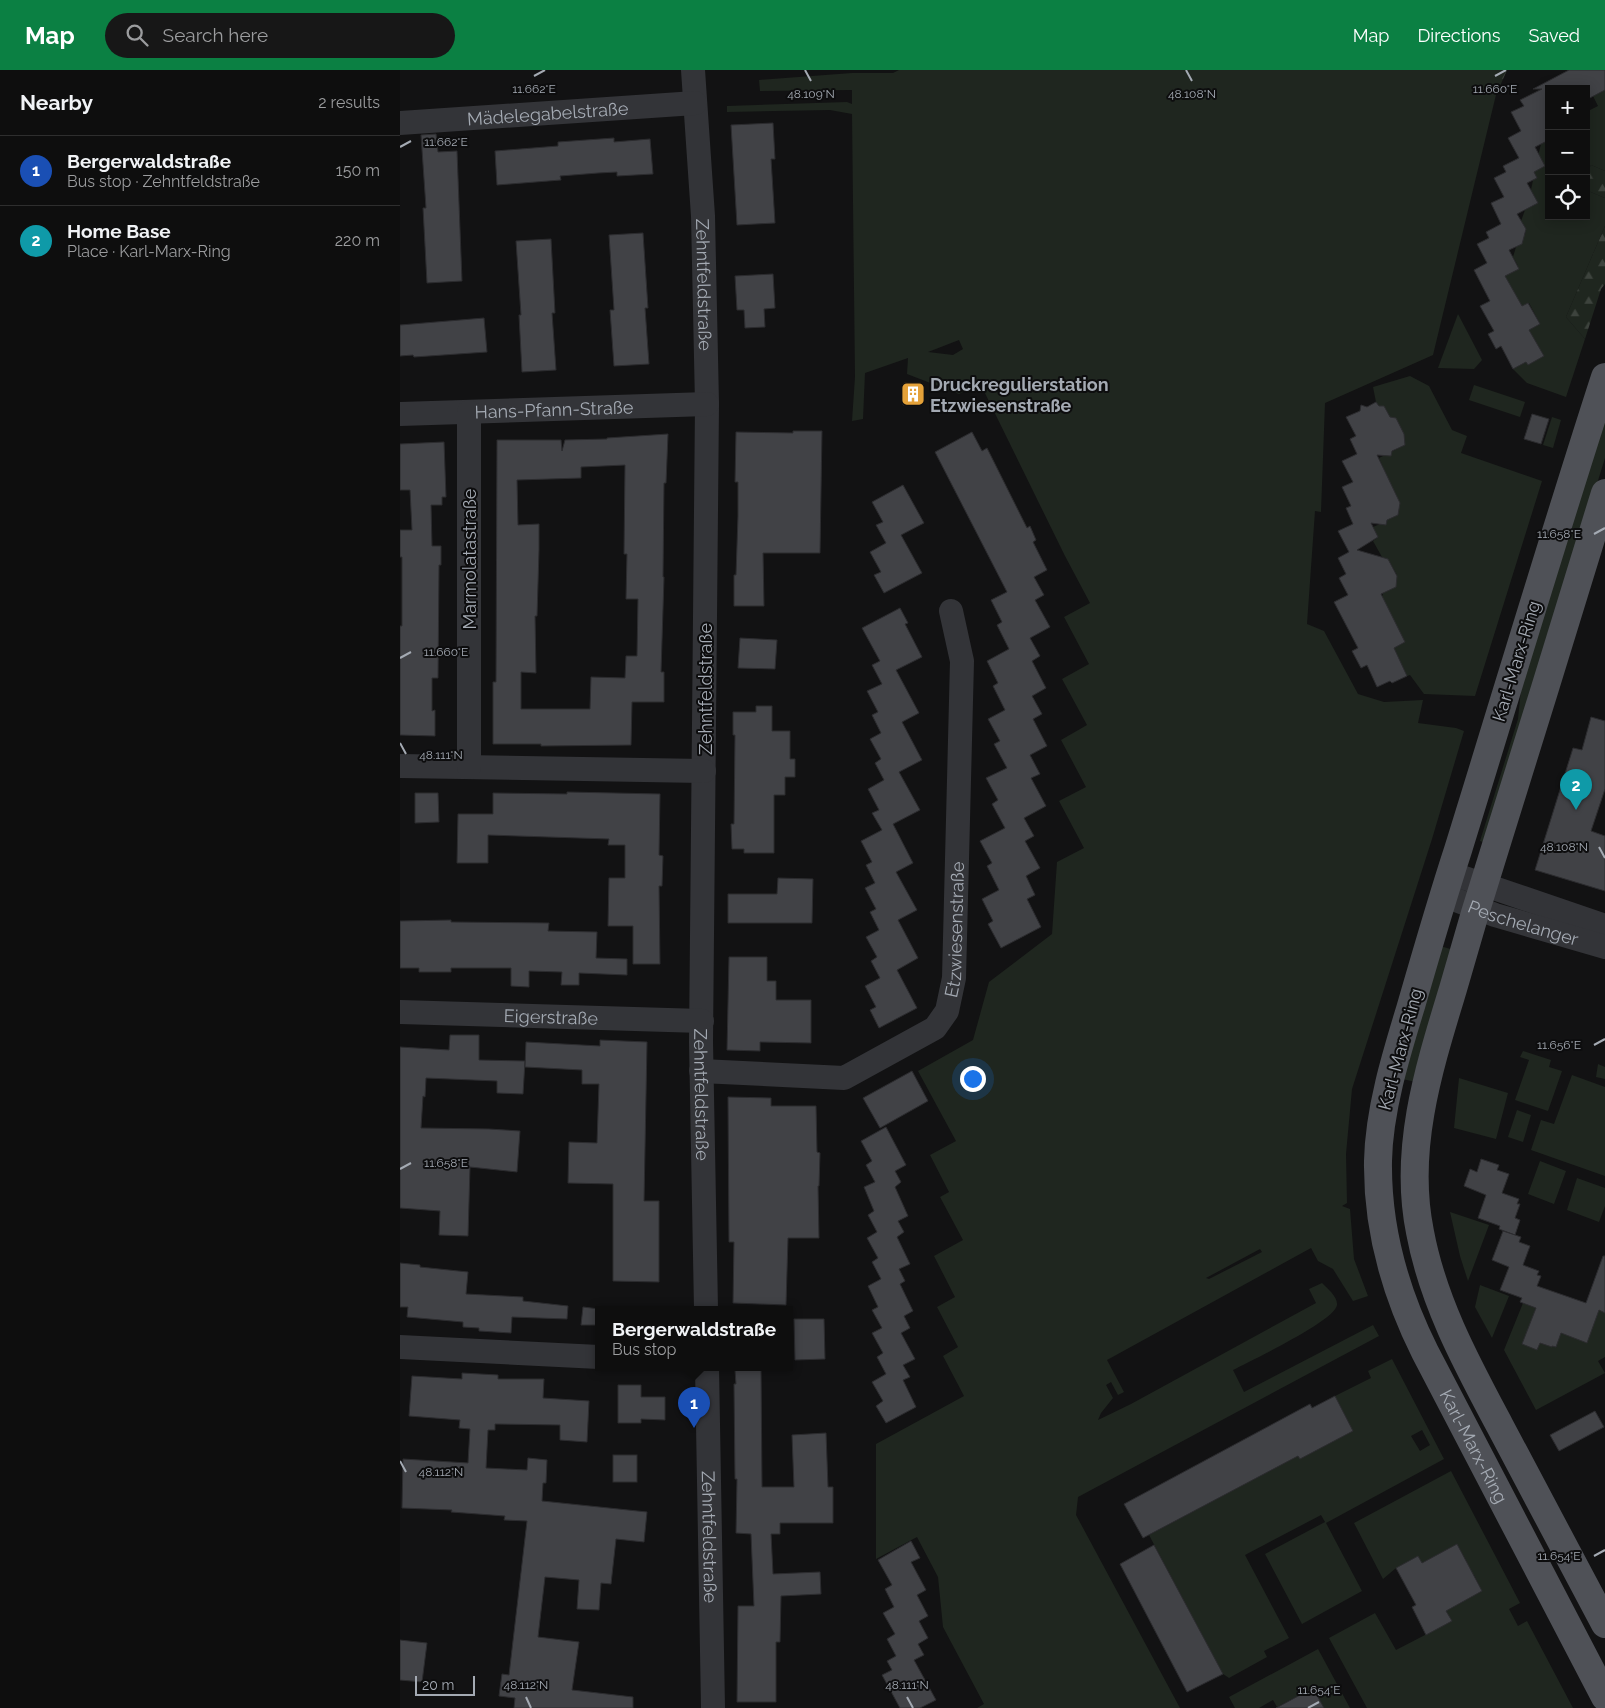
<!DOCTYPE html>
<meta charset="utf-8">
<style>
body{margin:0;font-family:Raleway,sans-serif;background:#171717;color:#f1f3f6}
.controls{position:absolute;right:15px;top:15px;display:grid;overflow:hidden;border-radius:0px;box-shadow:0 2px 12px #0003}
.controls button{width:45px;height:45px;display:grid;place-items:center;padding:0;border:0;border-bottom:1px solid #2e2e2e;background:#0e0e0e;color:#f1f3f6;font:25px sans-serif}
.scale{position:absolute;left:15px;bottom:12px;width:60px;box-sizing:border-box;padding-left:5px;border:2px solid #a4aab3;border-top:0;font-size:14px;line-height:18px;white-space:nowrap;color:#a4aab3;-webkit-text-stroke:4px #0d0d0e;paint-order:stroke}
.you{position:absolute;left:572px;top:1008px;width:18px;height:18px;margin:-12px;border:4px solid #fff;border-radius:50%;background:#1a73e8;box-shadow:0 0 0 8px #1a73e833}
.badge{display:grid;place-items:center;width:32px;height:32px;border-radius:50%;background:#0b8043;color:#fff;font-size:16px;font-weight:700}
.pin{position:absolute;translate:-50% -41px;filter:drop-shadow(0 1px 2px #0008)}
.pin::after{content:'';position:absolute;top:26px;width:18px;height:15px;background:inherit;clip-path:polygon(0 0,100% 0,50% 100%)}
.popup{position:absolute;left:195px;top:1236px;width:198px;height:65px;box-sizing:border-box;display:grid;place-content:center;border-radius:0px;background:#0e0e0e;filter:drop-shadow(0 1px 4px #0005);font-size:16px;white-space:nowrap;color:#9b9c9e}
.popup b{font-size:19px;color:#f1f3f6}
.popup::after{content:'';position:absolute;left:50%;top:100%;margin-left:-10px;border:10px solid transparent;border-top-color:#0e0e0e}
.list{margin:0;padding:0;list-style:none}
h2{display:flex;justify-content:space-between;align-items:center;height:65px;margin:0;padding:0 20px;font-size:21px}
h2 small{font-size:16px;font-weight:400;color:#9b9c9e}
.list li{display:grid;grid-template-columns:32px 1fr auto;gap:15px;align-items:center;box-sizing:border-box;height:70px;padding:0 20px;border-top:1px solid #2e2e2e}
.list b{display:block;font-size:19px;white-space:nowrap}
.list p{margin:0;font-size:16px;white-space:nowrap;color:#9b9c9e}
.list em{font-size:16px;font-style:normal;color:#9b9c9e}
.icon{flex:none;width:28px;height:28px;fill:none;stroke:currentColor;stroke-width:2;stroke-linecap:round;stroke-linejoin:round}
.map{position:relative;flex:none;width:1205px;height:1638px;overflow:hidden}
header{display:flex;align-items:center;gap:30px;box-sizing:border-box;height:70px;padding:0 25px;background:#0b8043;color:#fff}
header strong{font-size:24px}
nav{display:flex;gap:28px;margin-inline-start:auto;font-size:18px}
.search{width:350px;height:45px;background:#171717;display:flex;align-items:center;gap:12px;box-sizing:border-box;padding:0 18px;border-radius:28px;color:#9b9c9e;font-size:19px}
main{display:flex}
aside{flex:1;background:#0e0e0e}
.map>svg:first-child{display:block}
</style>
<header>
<strong>Map</strong>
<div class="search"><svg class="icon" aria-label="search" viewBox="0 0 24 24"><circle cx="10" cy="10" r="6"/><path d="M15 15l6 6"/></svg>Search here</div>
<nav><a>Map</a><a>Directions</a><a>Saved</a></nav>
</header>
<main>
<aside>
<h2>Nearby<small>2 results</small></h2>
<ul class="list">
<li><span class="badge" style="background:#1a4fb4">1</span><div><b>Bergerwaldstraße</b><p>Bus stop · Zehntfeldstraße</p></div><em>150 m</em></li>
<li><span class="badge" style="background:#0f9aa8">2</span><div><b>Home Base</b><p>Place · Karl-Marx-Ring</p></div><em>220 m</em></li>
</ul>
</aside>
<div class="map">
<svg width="1205" height="1638" viewBox="0 0 1205 1638">
<defs>
<pattern id="forest-firs" width="22" height="20" patternUnits="userSpaceOnUse" patternTransform="scale(1.25)"><rect width="22" height="20" fill="#1f261f"/><path d="M5 1l3.5 6h-7zM16 11l3.5 6h-7z" fill="#3d433d"/></pattern>
</defs>
<rect width="100%" height="100%" fill="#121213"/>
<g fill="#1f261f" fill-rule="evenodd">
<path d="M499 0H1102L1033 285 925 333 921 442 915 441 907 554 924 561 958 624 984 632 1023 630 1018 653 1056 658 1064 661 1032 769 952 1019 946 1084 947 1133 942 1136 950 1139 954 1189 968 1226 953 1231 933 1199 918 1191 911 1178 707 1290 724 1322 718 1325 711 1312 706 1315 713 1328 701 1343 698 1350 731 1334 916 1233 909 1219 922 1213C927 1218 938 1227 937 1235 935 1251 850 1291 833 1300L844 1322 973 1255 979 1266 678 1427 676 1445 780 1638H577L584 1634 543 1557 538 1507 517 1467 476 1489V1374L564 1326 543 1286 558 1277 537 1237 555 1227 534 1186 563 1170 540 1127 549 1122 530 1085 556 1071 518 1001 573 970 589 912 652 864 657 792 684 778 659 731 686 717 661 670 687 655 662 609 689 594 664 547 690 533 665 486 580 313 559 324 507 304 508 288 465 303 463 349 452 351 455 307 452 44 430 40 327 42V36L447 32 452 34V20L360 21 359 10 452 3H493ZM559 270 563 279 553 285 528 282ZM860 1179 862 1182 809 1209 806 1208Z"/>
<polygon points="1205,20 1205,101 1191,95 1186,104 1186,42 1198,36 1193,26"/>
<polygon points="1149,70 1149,146 1186,146 1186,120 1205,128 1205,156 1166,247 1185,269 1166,327 1127,313 1113,299 1126,292 1128,295 1144,286 1129,260 1140,254 1129,233 1120,237 1105,206 1117,200 1118,196 1113,187 1116,177 1120,174 1117,168 1125,164 1126,160 1121,151 1125,140 1135,134 1136,130 1131,120 1133,110 1137,108 1134,102 1141,74"/>
<polygon points="1058,244 1082,290 1074,299 1038,298"/>
<path d="M1010 306 1029 316 1052 360 1067 366 1061 383 1142 411 1075 626 1024 624 1010 605 1007 606 994 578 1005 572 982 528 983 523 997 505 988 489 982 487 973 471 978 467 973 457 980 454 986 455 987 450 998 445C1002 425 990 415 978 400L983 397 979 388 1005 375 1004 364 996 348 990 347 984 336H979L976 332 973 317Z"/>
<polygon points="1074,315 1125,332 1120,347 1069,330"/>
<polygon points="1205,339 1205,388 1086,773 1080,771 1118,649 1121,619"/>
<polygon points="1152,347 1161,350 1153,378 1143,375"/>
<polygon points="1040,876 1054,880 1016,1012 1002,1009"/>
<polygon points="1123,981 1151,990 1149,997 1162,1001 1148,1041 1115,1030 1129,990 1120,987"/>
<polygon points="1198,994 1205,997 1205,1009 1196,1007"/>
<polygon points="1172,1005 1205,1017 1205,1106 1131,1080 1141,1050 1154,1054"/>
<polygon points="1059,1008 1108,1023 1096,1069 1054,1058"/>
<polygon points="1117,1040 1131,1045 1123,1072 1108,1067"/>
<polygon points="1140,1091 1166,1101 1154,1134 1128,1124"/>
<polygon points="1177,1108 1205,1118 1205,1136 1199,1152 1167,1140"/>
<polygon points="1050,1142 1089,1155 1068,1211 1060,1186"/>
<polygon points="1080,1215 1109,1226 1092,1268 1075,1237"/>
<polygon points="1123,1233 1136,1238 1123,1274 1137,1280 1140,1273 1152,1277 1152,1276 1156,1277 1161,1263 1187,1272 1199,1240 1205,1243 1205,1287 1198,1291 1205,1303 1136,1340 1104,1280"/>
<path d="M992 1289 1044 1389 926 1453 962 1521 902 1554 865 1484 925 1452 921 1445 845 1485 889 1568 864 1581 867 1587 829 1608 823 1604 749 1465 898 1386 900 1389 953 1361 935 1326 971 1308 968 1301ZM1022 1360 1030 1375 1020 1381 1011 1366Z"/>
<polygon points="1051,1401 1120,1533 1109,1539 1118,1556 1127,1551 1173,1638 967,1638 929,1568 975,1543 996,1580 1052,1551 1046,1541 1082,1521 1074,1505 1062,1495 1067,1492 1057,1474 1022,1493 996,1498 983,1509 954,1453"/>
<polygon points="918,1579 950,1638 918,1638 913,1618 877,1637 873,1630 859,1638 835,1638 829,1627"/>
</g>
<g fill="url(#forest-firs)">
<polygon points="1089,0 1107,0 1100,16"/>
<polygon points="1191,95 1205,101 1205,128 1186,120 1186,104"/>
<polygon points="1205,156 1205,214 1201,219 1185,269 1166,247"/>
</g>
<g fill="#414246" stroke="#2c2c2f" fill-rule="evenodd">
<polygon points="1169,0 1205,0 1205,20 1186,30 1186,19 1149,19 1149,70 1135,77 1145,96 1134,102 1137,108 1127,113 1138,133 1117,144 1126,159 1122,174 1109,180 1119,199 1105,206 1122,236 1128,233 1140,254 1129,260 1144,286 1128,295 1126,292 1113,299 1101,276 1096,279 1088,264 1094,261 1080,236 1090,231 1074,200 1087,193 1077,174 1089,168 1086,162 1101,154 1091,133 1104,127 1094,108 1106,102 1103,96 1119,88 1108,68 1121,61 1111,42 1124,36 1120,30 1142,19 1133,19"/>
<polygon points="373,53 375,89 371,89 375,153 337,155 331,55"/>
<polygon points="36,64 38,82 57,81 62,211 27,213 23,138 26,138 21,65"/>
<polygon points="214,68 214,72 250,69 253,104 217,106 217,102 198,103 160,106 161,110 97,115 95,81 158,76 158,72"/>
<polygon points="243,163 248,238 245,238 249,294 214,296 210,240 214,240 209,165"/>
<polygon points="151,169 155,243 152,243 156,300 122,302 119,245 121,245 116,171"/>
<polygon points="373,204 375,238 364,239 365,257 345,258 344,240 337,240 335,206"/>
<polygon points="84,248 87,282 14,287 13,285 0,286 0,255"/>
<polygon points="504,313 522,314 522,334 503,335"/>
<polygon points="976,332 979,336 984,336 990,347 996,348 1004,364 1005,375 992,381 991,386 977,385 1000,433 998,445 987,450 986,455 971,453 978,467 957,480 988,489 997,506 996,517 981,524 1005,572 994,578 1007,606 992,613 990,611 977,617 967,595 961,598 952,581 958,578 934,532 948,525 939,508 946,504 938,488 949,482 938,461 953,454 946,438 951,436 942,417 953,412 942,391 957,384 950,369 956,366 946,347 960,341 961,335 967,337"/>
<polygon points="1132,344 1149,349 1141,374 1124,369"/>
<polygon points="393,361 422,361 420,483 363,483 364,536 334,536 334,505 336,505 338,446 338,412 335,412 336,362 393,363"/>
<polygon points="572,362 582,381 587,378 627,458 630,456 636,470 633,472 647,500 634,507 644,525 635,530 650,557 630,568 640,586 632,591 646,618 632,626 642,644 633,649 647,676 630,685 640,704 631,708 646,736 624,748 634,766 625,771 640,798 626,806 635,825 627,829 641,857 601,878 588,854 593,851 582,829 599,820 587,796 592,793 580,771 605,758 592,734 598,730 586,708 607,698 594,674 600,671 588,649 605,640 593,616 598,613 587,591 609,579 597,555 602,552 591,530 607,522 535,382"/>
<path d="M268 364 266 413H264L263 507H264L261 602H264V632H232L231 675 141 676V674H93V612H96L97 370H161L162 381 165 370 207 369V368ZM225 395 224 484H227L226 529H238L237 586H226L225 608 191 607 190 639H121V602L136 603 135 546H137L139 480V454L118 455 117 410 181 408V397Z"/>
<polygon points="44,372 46,427 42,427 42,435 31,435 32,476 41,476 41,495 39,495 38,608 32,608 32,641 35,640 35,666 0,665 0,556 2,556 2,487 0,487 0,460 12,460 10,420 0,420 0,374"/>
<polygon points="503,415 524,453 501,465 522,503 484,523 474,505 481,502 470,482 486,473 476,455 483,452 472,432"/>
<polygon points="500,538 508,553 505,554 522,587 496,600 519,643 502,652 522,690 499,702 520,740 493,754 513,793 496,802 517,840 498,850 518,888 497,900 517,938 479,958 470,940 476,937 465,916 480,908 471,891 477,887 466,867 479,860 470,842 476,839 465,818 475,813 466,795 472,792 461,771 482,760 472,743 479,740 468,719 484,710 475,693 481,689 470,669 481,663 472,645 478,642 467,621 482,614 472,595 480,591 462,558"/>
<polygon points="340,568 377,570 375,599 338,598"/>
<polygon points="356,636 372,636 372,661 390,661 390,689 395,689 395,707 385,707 385,725 374,725 374,783 344,783 344,779 332,779 331,754 334,754 335,665 333,665 333,642 356,642"/>
<polygon points="1191,647 1205,651 1205,719 1191,761 1205,766 1205,821 1135,800 1173,678 1182,680"/>
<polygon points="167,722 260,724 259,785 263,786 262,816 259,816 260,894 233,894 233,856 208,856 209,808 225,808 225,775 208,775 209,769 88,765 88,793 57,793 58,744 93,744 93,723 167,724"/>
<polygon points="15,723 38,723 39,752 15,753"/>
<polygon points="378,808 413,809 412,853 328,853 328,824 377,824"/>
<polygon points="51,850 51,852 149,853 148,861 197,862 196,888 227,889 227,905 179,903 179,915 161,915 162,902 129,901 129,917 111,916 111,898 51,898 51,902 19,902 19,898 0,898 0,851"/>
<polygon points="329,887 367,887 367,911 376,911 376,930 411,930 411,973 360,972 360,981 327,980"/>
<polygon points="50,965 79,965 79,990 125,991 123,1024 97,1023 97,1011 26,1008 25,1027 23,1026 21,1058 89,1059 120,1061 117,1102 70,1097 68,1166 39,1165 40,1141 0,1138 0,977 49,980"/>
<polygon points="200,970 247,972 244,1131 259,1131 259,1212 213,1211 213,1114 168,1113 169,1072 197,1073 199,1014 182,1014 182,1000 125,997 126,972 200,976"/>
<polygon points="512,1001 528,1031 480,1058 463,1028"/>
<polygon points="328,1027 371,1028 371,1036 416,1036 417,1082 420,1083 419,1116 418,1116 419,1168 388,1168 386,1235 333,1233 334,1172 329,1172"/>
<polygon points="486,1057 506,1095 495,1101 501,1112 495,1117 508,1146 498,1151 504,1162 497,1167 510,1194 499,1199 505,1211 500,1214 513,1241 504,1246 510,1258 501,1263 515,1289 503,1295 510,1307 503,1310 516,1337 486,1353 476,1336 483,1331 472,1312 486,1304 477,1287 483,1283 472,1263 482,1258 472,1240 478,1237 468,1216 481,1209 472,1192 478,1188 467,1168 477,1162 468,1145 474,1141 464,1117 475,1112 466,1095 472,1091 461,1071"/>
<polygon points="1081,1089 1099,1095 1097,1100 1109,1104 1102,1123 1119,1129 1117,1134 1120,1134 1115,1148 1120,1150 1115,1165 1099,1159 1100,1156 1078,1148 1086,1125 1064,1116 1070,1099 1077,1102"/>
<polygon points="1103,1161 1121,1167 1119,1172 1130,1176 1123,1195 1139,1201 1137,1205 1141,1206 1137,1216 1186,1233 1203,1186 1205,1186 1205,1243 1199,1240 1187,1273 1161,1263 1156,1277 1152,1276 1152,1277 1140,1273 1137,1280 1122,1274 1136,1238 1120,1232 1122,1228 1100,1220 1109,1197 1092,1190"/>
<polygon points="0,1193 20,1195 20,1197 68,1202 66,1224 123,1227 123,1231 168,1236 167,1249 112,1247 111,1263 79,1261 79,1258 63,1257 63,1252 7,1247 8,1237 0,1237"/>
<polygon points="183,1237 199,1239 199,1255 181,1255"/>
<polygon points="394,1249 424,1249 425,1289 395,1290"/>
<polygon points="335,1300 361,1300 362,1417 394,1417 392,1365 426,1363 428,1417 433,1417 433,1453 380,1453 380,1464 371,1464 373,1504 420,1502 421,1524 381,1526 380,1572 376,1572 376,1632 337,1632 338,1536 354,1536 351,1464 336,1463 337,1409 335,1409 334,1314 336,1314"/>
<polygon points="62,1303 98,1305 98,1309 144,1309 143,1328 189,1331 187,1372 160,1370 160,1355 95,1354 95,1360 88,1360 86,1398 127,1400 128,1388 147,1390 146,1413 143,1413 142,1431 247,1442 244,1472 216,1469 211,1514 201,1513 199,1540 177,1539 179,1510 145,1507 138,1567 179,1572 172,1620 233,1627 233,1638 114,1638 115,1628 99,1626 102,1604 109,1605 127,1451 104,1450 105,1446 51,1442 52,1440 2,1438 3,1389 68,1393 70,1359 59,1358 60,1350 9,1346 12,1306 62,1309"/>
<polygon points="218,1315 241,1315 241,1327 265,1327 265,1350 241,1349 241,1353 218,1353"/>
<polygon points="935,1326 953,1361 900,1389 898,1386 743,1468 724,1434 910,1334 912,1338"/>
<polygon points="1195,1341 1204,1357 1159,1381 1150,1365"/>
<rect x="213" y="1385" width="24" height="27"/>
<polygon points="511,1471 520,1488 511,1492 526,1520 517,1525 528,1546 519,1551 528,1568 518,1574 524,1585 514,1590 536,1630 520,1638 500,1638 482,1605 492,1600 487,1591 496,1586 487,1569 495,1564 483,1543 494,1537 485,1519 492,1515 478,1490"/>
<polygon points="1057,1474 1082,1521 1046,1541 1052,1551 1026,1565 1012,1537 1016,1535 996,1498 1018,1486 1022,1493"/>
<polygon points="754,1475 823,1604 787,1622 720,1494"/>
<polygon points="0,1570 27,1573 22,1612 0,1610"/>
<polygon points="913,1618 924,1638 876,1638"/>
</g>
<g fill="none" stroke-linecap="round" stroke-linejoin="round">
<g stroke="#333438" stroke-width="24">
<path id="s1" d="M293 0 303 146 307 334 301 972 306 1239"/>
<path id="s2" d="M0 53 295 33"/>
<path id="s3" d="M0 344 307 334"/>
<polyline points="0,696 304,701"/>
<polyline points="69,697 69,342"/>
<polyline points="1050,803 1205,856"/>
<path id="s4" d="M1043 825 1095 845 1205 877"/>
<path id="s5" d="M0 942 302 951"/>
<path id="s6" d="M301 1001 444 1008 535 958 547 941 554 908 562 591 551 541"/>
<polyline points="0,1277 199,1287"/>
<path id="s7" d="M307 1297 313 1638"/>
</g>
<g stroke="#4f5157" stroke-width="28">
<path id="s8" d="M1205 307C1154 464 1107 622 1058 780 1041 832 1026 884 1011 936 996 985 979 1040 978 1091 977 1158 995 1222 1025 1282L1205 1627"/>
<path d="M1205 423C1170 538 1134 654 1098 769 1082 819 1067 869 1053 919 1029 998 1003 1079 1020 1162 1033 1232 1067 1294 1100 1356 1135 1422 1170 1488 1205 1554"/>
</g>
</g>
<path fill="none" stroke="#a4aab3" stroke-width="2" d="M405 0 411 11M786 0 792 11M134 6 145 0M1095 6 1106 0M0 77 11 71M1194 464 1205 458M0 588 11 582M0 673 6 684M1199 777 1205 788M1194 975 1205 969M0 1099 11 1093M0 1391 6 1402M1194 1486 1205 1480M126 1627 131 1638M507 1627 513 1638M908 1638 919 1632"/>
<defs>
<g id="building-square" transform="scale(1.25)"><rect x="-9" y="-9" width="18" height="18" rx="4" fill="#e4a139" stroke="#0d0d0e"/><path d="M-4-6H4V6H1V3H-1V6H-4ZM-2.5-4.3h1.7v1.8h-1.7ZM.8-4.3h1.7v1.8H.8ZM-2.5-1h1.7V.8h-1.7ZM.8-1h1.7V.8H.8Z" fill="#fff"/></g>
</defs>
<g fill-rule="evenodd">
<use href="#building-square" x="513" y="324"/>
</g>
<g text-anchor="middle" dominant-baseline="central" stroke-width="4" stroke-linejoin="round" paint-order="stroke">
<g font-size="18" fill="#a4aab3" stroke="#0d0d0e">
<text stroke="none"><textPath href="#s2" startOffset="148">Mädelegabelstraße</textPath></text>
<text stroke="none"><textPath href="#s1" startOffset="215">Zehntfeldstraße</textPath></text>
<text stroke="none"><textPath href="#s3" startOffset="154">Hans-Pfann-Straße</textPath></text>
<text transform="translate(69 489) rotate(-90)">Marmolatastraße</text>
<text transform="translate(1116 591) rotate(-73)">Karl-Marx-Ring</text>
<text transform="translate(305 619) rotate(-90)">Zehntfeldstraße</text>
<text stroke="none"><textPath href="#s4" startOffset="85">Peschelanger</textPath></text>
<text stroke="none"><textPath href="#s6" startOffset="350">Etzwiesenstraße</textPath></text>
<text stroke="none"><textPath href="#s5" startOffset="151">Eigerstraße</textPath></text>
<text transform="translate(1000 979) rotate(-75)">Karl-Marx-Ring</text>
<text stroke="none"><textPath href="#s1" startOffset="1025">Zehntfeldstraße</textPath></text>
<text stroke="none"><textPath href="#s8" startOffset="1122">Karl-Marx-Ring</textPath></text>
<text stroke="none"><textPath href="#s7" startOffset="170">Zehntfeldstraße</textPath></text>
</g>
<g font-size="18" font-weight="bold" fill="#a4aab3" stroke="#0d0d0e" text-anchor="start">
<text x="530" y="314">Druckregulierstation<tspan x="530" dy="21">Etzwiesenstraße</tspan></text>
</g>
</g>
<g font-size="12" text-anchor="middle" fill="#a4aab3" stroke="#0d0d0e" stroke-width="4" stroke-linejoin="round" paint-order="stroke">
<text x="134" y="23">11.662°E</text>
<text x="1095" y="23">11.660°E</text>
<text x="411" y="28">48.109°N</text>
<text x="792" y="28">48.108°N</text>
<text x="46" y="76">11.662°E</text>
<text x="1159" y="468">11.658°E</text>
<text x="46" y="586">11.660°E</text>
<text x="41" y="689">48.111°N</text>
<text x="1164" y="781">48.108°N</text>
<text x="1159" y="979">11.656°E</text>
<text x="46" y="1097">11.658°E</text>
<text x="41" y="1406">48.112°N</text>
<text x="1159" y="1490">11.654°E</text>
<text x="126" y="1619">48.112°N</text>
<text x="507" y="1619">48.111°N</text>
<text x="919" y="1624">11.654°E</text>
</g>
</svg>
<div class="controls">
<button>+</button>
<button>−</button>
<button><svg class="icon" aria-label="locate" viewBox="0 0 24 24"><circle cx="12" cy="12" r="6"/><path d="M12 2v4M12 18v4M2 12h4M18 12h4"/></svg></button>
</div>
<div class="scale">20 m</div>
<div class="you"></div>
<div class="pin badge" style="left:294px;top:1358px;background:#1a4fb4">1</div>
<div class="popup"><b>Bergerwaldstraße</b>Bus stop</div>
<div class="pin badge" style="left:1176px;top:740px;background:#0f9aa8">2</div>
</div>
</main>
